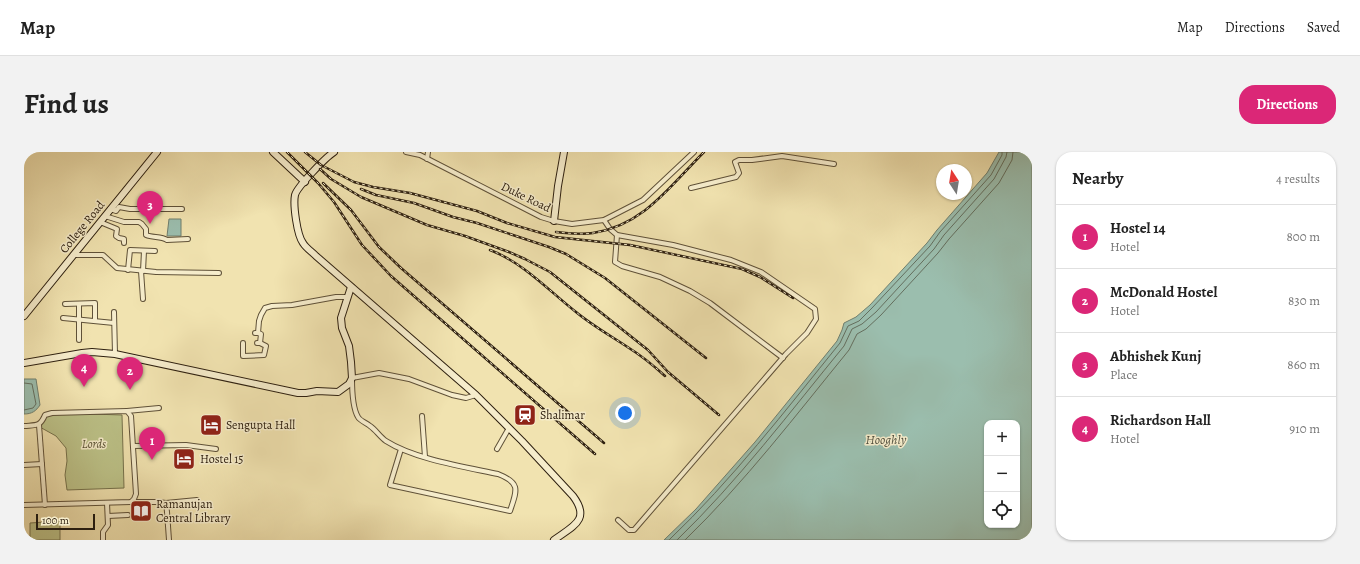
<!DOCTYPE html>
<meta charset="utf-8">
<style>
body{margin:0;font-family:Alegreya,serif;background:#f2f2f2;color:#222}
.controls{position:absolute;right:12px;bottom:12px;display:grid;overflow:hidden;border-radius:8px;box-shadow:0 1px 3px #0004}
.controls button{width:36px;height:36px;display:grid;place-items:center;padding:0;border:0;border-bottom:1px solid #e0e0e0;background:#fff;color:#222;font:20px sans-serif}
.compass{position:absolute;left:912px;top:12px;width:36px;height:36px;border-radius:50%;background:#fff;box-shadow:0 1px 3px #0004;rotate:348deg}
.scale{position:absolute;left:12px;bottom:10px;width:59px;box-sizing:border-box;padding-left:4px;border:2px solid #2e2010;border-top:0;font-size:11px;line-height:14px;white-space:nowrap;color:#2e2010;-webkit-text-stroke:3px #f6edcc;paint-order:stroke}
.you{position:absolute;left:601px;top:261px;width:14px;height:14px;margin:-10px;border:3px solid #fff;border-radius:50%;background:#1a73e8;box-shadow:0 0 0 6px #1a73e833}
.badge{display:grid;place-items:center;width:26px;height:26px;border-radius:50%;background:#db2777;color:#fff;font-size:13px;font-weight:700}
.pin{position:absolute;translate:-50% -33px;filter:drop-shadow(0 1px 2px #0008)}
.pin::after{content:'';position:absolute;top:21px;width:14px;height:12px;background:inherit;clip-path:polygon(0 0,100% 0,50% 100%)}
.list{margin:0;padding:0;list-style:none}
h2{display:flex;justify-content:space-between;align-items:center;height:52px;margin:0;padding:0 16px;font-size:17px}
h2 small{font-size:13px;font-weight:400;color:#767676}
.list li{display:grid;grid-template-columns:26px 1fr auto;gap:12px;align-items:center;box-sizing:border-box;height:64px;padding:0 16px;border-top:1px solid #e0e0e0}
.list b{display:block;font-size:15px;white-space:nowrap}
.list p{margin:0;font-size:13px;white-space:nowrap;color:#767676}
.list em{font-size:13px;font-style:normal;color:#767676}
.icon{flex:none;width:22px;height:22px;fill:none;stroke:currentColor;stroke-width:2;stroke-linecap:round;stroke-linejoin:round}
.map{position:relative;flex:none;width:1008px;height:388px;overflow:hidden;border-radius:16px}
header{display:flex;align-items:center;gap:24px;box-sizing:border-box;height:56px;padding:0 20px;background:#fff;border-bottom:1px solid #e0e0e0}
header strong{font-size:19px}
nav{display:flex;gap:22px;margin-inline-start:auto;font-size:14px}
.intro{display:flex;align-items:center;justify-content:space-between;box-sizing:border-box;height:96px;padding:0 24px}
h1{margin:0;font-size:28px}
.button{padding:10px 18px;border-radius:16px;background:#db2777;color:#fff;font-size:14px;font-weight:700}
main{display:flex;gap:24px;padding:0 24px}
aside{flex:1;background:#fff;border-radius:16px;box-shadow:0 1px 3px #0004}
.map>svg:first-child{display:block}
</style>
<header>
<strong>Map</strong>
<nav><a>Map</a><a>Directions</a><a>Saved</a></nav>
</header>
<div class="intro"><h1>Find us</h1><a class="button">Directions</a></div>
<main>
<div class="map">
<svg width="1008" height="388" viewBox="0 0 1008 388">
<rect width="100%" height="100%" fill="#f1e3b0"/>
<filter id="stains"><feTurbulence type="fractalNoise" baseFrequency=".005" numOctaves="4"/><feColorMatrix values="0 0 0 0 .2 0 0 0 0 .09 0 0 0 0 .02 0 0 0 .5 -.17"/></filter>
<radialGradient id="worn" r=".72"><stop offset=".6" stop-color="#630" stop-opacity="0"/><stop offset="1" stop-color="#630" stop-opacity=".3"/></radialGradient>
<g fill="#bdc389" stroke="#76724c">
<polygon points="36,261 98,263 100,336 43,338 41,323 43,309 42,296 32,284 14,274 22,264"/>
<polygon points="36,369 36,388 6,388 6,371"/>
</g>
<g fill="#9bbeae" stroke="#6f7f6f" fill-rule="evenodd">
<path d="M975 0H1008V388H640L672 357 731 290 813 189 818 178 820 171 832 165 846 153 903 91 913 78 963 21ZM963 271H993V373H963Z"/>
<polygon points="145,67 157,67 157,84 143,84"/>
<path d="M0 227H12L16 253C12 259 8 262 0 262Z"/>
</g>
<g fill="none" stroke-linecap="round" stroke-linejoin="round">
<g stroke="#646f5f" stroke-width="1">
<polyline points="0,231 8,232 12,252 9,256 0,258"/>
<path d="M645 388C708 328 761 259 816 191L824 174 835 169 848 156 906 94 916 80 967 23 978 3V0"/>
<path d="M653 388C714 329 766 260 820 194L828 177 838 172 852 160 910 97 920 83 970 27 982 5 983 0"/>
<path d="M661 388C721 330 772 263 825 198L833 182 842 177 857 163 914 101 925 87 975 31 988 8 989 0"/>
</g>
<g stroke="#5f5138" stroke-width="6">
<g id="street">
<polyline points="382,0 396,3 517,65 530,69 548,72 580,68 619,48 670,0"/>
<polyline points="403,7 404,0"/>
<polyline points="667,36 712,25 715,21 711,10 715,8 728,8 758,4 810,12"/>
<polyline points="86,57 92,59 95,55 106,57 158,57"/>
<path d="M81 64 100 70H115L118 72 122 77V83C129 86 137 84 143 88L164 87"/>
<polyline points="580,68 586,77 593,83 649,93 707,108 737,120 791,157 792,167 783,181 762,202 610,378 605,378 594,368"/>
<polyline points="76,70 93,77 92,84 95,86 100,87 100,91"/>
<polyline points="593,83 591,110 598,114 636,125 666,139 686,151 759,206"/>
<polyline points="49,103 79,103 93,116 132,120 195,121"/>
<polyline points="104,118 106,98 131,99"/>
<polyline points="117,119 119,147"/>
<polyline points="119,119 120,99"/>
<polyline points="41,152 71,151 71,169"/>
<polyline points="90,160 91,202"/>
<polyline points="39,166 90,171"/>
<polyline points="231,181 234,181 235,169 237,163 241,156 248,154 268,153 312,145 324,145"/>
<polyline points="55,188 55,152"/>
<polyline points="219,191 219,204 240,203 242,194 236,191"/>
<polyline points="233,191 236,191 237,182 234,181"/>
<polyline points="103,259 135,256"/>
<polyline points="398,264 401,305"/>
<polyline points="15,273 21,353"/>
<path d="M0 274C12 273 16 275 21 263L28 261 103 259 107 264 112 342 110 347 107 350 0 353"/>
<polyline points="109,294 162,293 192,297"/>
<path d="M377 297 366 333 486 359C493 338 497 331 474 322 441 315 390 307 362 289 356 285 352 278 346 274 343 271 336 269 334 265 328 255 328 237 328 226L355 221 385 227 428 243 442 246 452 243"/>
<polyline points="473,297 485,276"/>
<polyline points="0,313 18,312"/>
<polyline points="107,350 134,350 142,351 143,360 145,388"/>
<polyline points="142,351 173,348"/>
<polyline points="84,364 104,363"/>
<polyline points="79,388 79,380 84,373 83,351"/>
</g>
</g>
<g stroke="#2e2010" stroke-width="8">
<g id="secondary">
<polyline points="249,0 281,30"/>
<path d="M310 0C302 5 273 35 271 43 269 53 273 83 279 91 282 96 288 100 292 104L452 243 498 289 549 344C567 368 549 374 530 388"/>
<polyline points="530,69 534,34 540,0"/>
<polyline points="0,164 133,0"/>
<polyline points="0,211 58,201 68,200 91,202 274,241 282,241 293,239 314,240 325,232 328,226 327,210 325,194 318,176 317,166 327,135"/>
</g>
</g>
<use href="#street" stroke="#f6edcc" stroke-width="4"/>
<use href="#secondary" stroke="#f6edcc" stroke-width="6"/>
<g stroke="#2e2010" stroke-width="2.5">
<g id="rail">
<polyline points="263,0 294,31 310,50 338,93 367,124 571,302"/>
<polyline points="281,0 297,13 330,30 349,35 386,41 453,59 483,71 531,85 606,93 718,117 736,125 769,146"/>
<polyline points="296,17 307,27 337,45 403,73 441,84 485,100 501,107 526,120 624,198 644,220 695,263"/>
<polyline points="299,31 327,58 355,95 377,116 580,291"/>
<polyline points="337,37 352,43 390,51 429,65 453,71 525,95 542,102 581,126 682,206"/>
<path d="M532 80C544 81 557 83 569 81 620 73 646 34 680 0"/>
<path d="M466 98C500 111 525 139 552 160 569 174 587 184 605 196 618 204 630 214 641 224"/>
</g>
</g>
<use href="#rail" stroke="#f6edcc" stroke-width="1" stroke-dasharray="3" stroke-linecap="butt"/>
</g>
<defs>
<g id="station-square" transform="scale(1.15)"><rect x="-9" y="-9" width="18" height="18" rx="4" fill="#8f2418" stroke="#f6edcc"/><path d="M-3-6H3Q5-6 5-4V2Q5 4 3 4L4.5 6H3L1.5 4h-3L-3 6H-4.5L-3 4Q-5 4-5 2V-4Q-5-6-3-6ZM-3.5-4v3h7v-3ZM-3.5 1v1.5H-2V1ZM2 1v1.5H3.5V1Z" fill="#fff"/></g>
<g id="hotel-square" transform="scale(1.15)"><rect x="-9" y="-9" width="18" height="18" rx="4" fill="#8f2418" stroke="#f6edcc"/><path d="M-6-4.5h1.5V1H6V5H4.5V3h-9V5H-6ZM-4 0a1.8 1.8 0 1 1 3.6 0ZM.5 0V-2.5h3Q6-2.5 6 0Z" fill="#fff"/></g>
<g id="library-square" transform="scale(1.15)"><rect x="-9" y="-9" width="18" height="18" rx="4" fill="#8f2418" stroke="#f6edcc"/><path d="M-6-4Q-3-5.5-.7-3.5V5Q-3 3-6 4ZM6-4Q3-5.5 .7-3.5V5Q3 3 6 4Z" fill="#fff"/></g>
</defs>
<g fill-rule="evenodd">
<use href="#station-square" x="501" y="263"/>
<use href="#hotel-square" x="187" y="273"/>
<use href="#hotel-square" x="160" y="307"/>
<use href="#library-square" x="117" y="359"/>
</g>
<g text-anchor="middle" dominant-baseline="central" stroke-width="3" stroke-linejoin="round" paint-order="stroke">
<g font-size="12" fill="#2e2010" stroke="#f6edcc">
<text transform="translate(502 45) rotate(26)">Duke Road</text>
<text transform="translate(58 75) rotate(-51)">College Road</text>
</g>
<g font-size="12" fill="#2e2010" stroke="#f6edcc" text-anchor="start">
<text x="516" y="263">Shalimar</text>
<text x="202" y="273">Sengupta Hall</text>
<text x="176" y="307">Hostel 15</text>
<text x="132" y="352">Ramanujan<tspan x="132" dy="14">Central Library</tspan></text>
</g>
<g font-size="12" font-style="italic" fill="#595134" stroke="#f6edcc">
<text x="70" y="292">Lords</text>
</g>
<g font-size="13" font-style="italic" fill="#4f4f3f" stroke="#f6edcc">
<text x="862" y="287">Hooghly</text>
</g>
</g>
<rect width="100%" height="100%" filter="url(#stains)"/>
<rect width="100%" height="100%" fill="url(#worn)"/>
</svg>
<div class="controls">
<button>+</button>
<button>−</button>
<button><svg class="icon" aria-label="locate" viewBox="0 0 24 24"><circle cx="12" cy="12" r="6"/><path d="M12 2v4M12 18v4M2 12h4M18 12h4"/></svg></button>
</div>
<svg class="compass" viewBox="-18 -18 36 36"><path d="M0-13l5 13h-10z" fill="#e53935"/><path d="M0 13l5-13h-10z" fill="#767676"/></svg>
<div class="scale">100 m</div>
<div class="you"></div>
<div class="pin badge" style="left:128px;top:308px">1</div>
<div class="pin badge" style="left:106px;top:238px">2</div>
<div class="pin badge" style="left:126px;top:72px">3</div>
<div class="pin badge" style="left:60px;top:235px">4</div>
</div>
<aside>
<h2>Nearby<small>4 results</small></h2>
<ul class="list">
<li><span class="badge">1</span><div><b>Hostel 14</b><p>Hotel</p></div><em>800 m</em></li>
<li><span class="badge">2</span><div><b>McDonald Hostel</b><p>Hotel</p></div><em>830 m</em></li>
<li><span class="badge">3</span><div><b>Abhishek Kunj</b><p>Place</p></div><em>860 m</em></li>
<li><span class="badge">4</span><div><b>Richardson Hall</b><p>Hotel</p></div><em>910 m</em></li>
</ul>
</aside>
</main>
